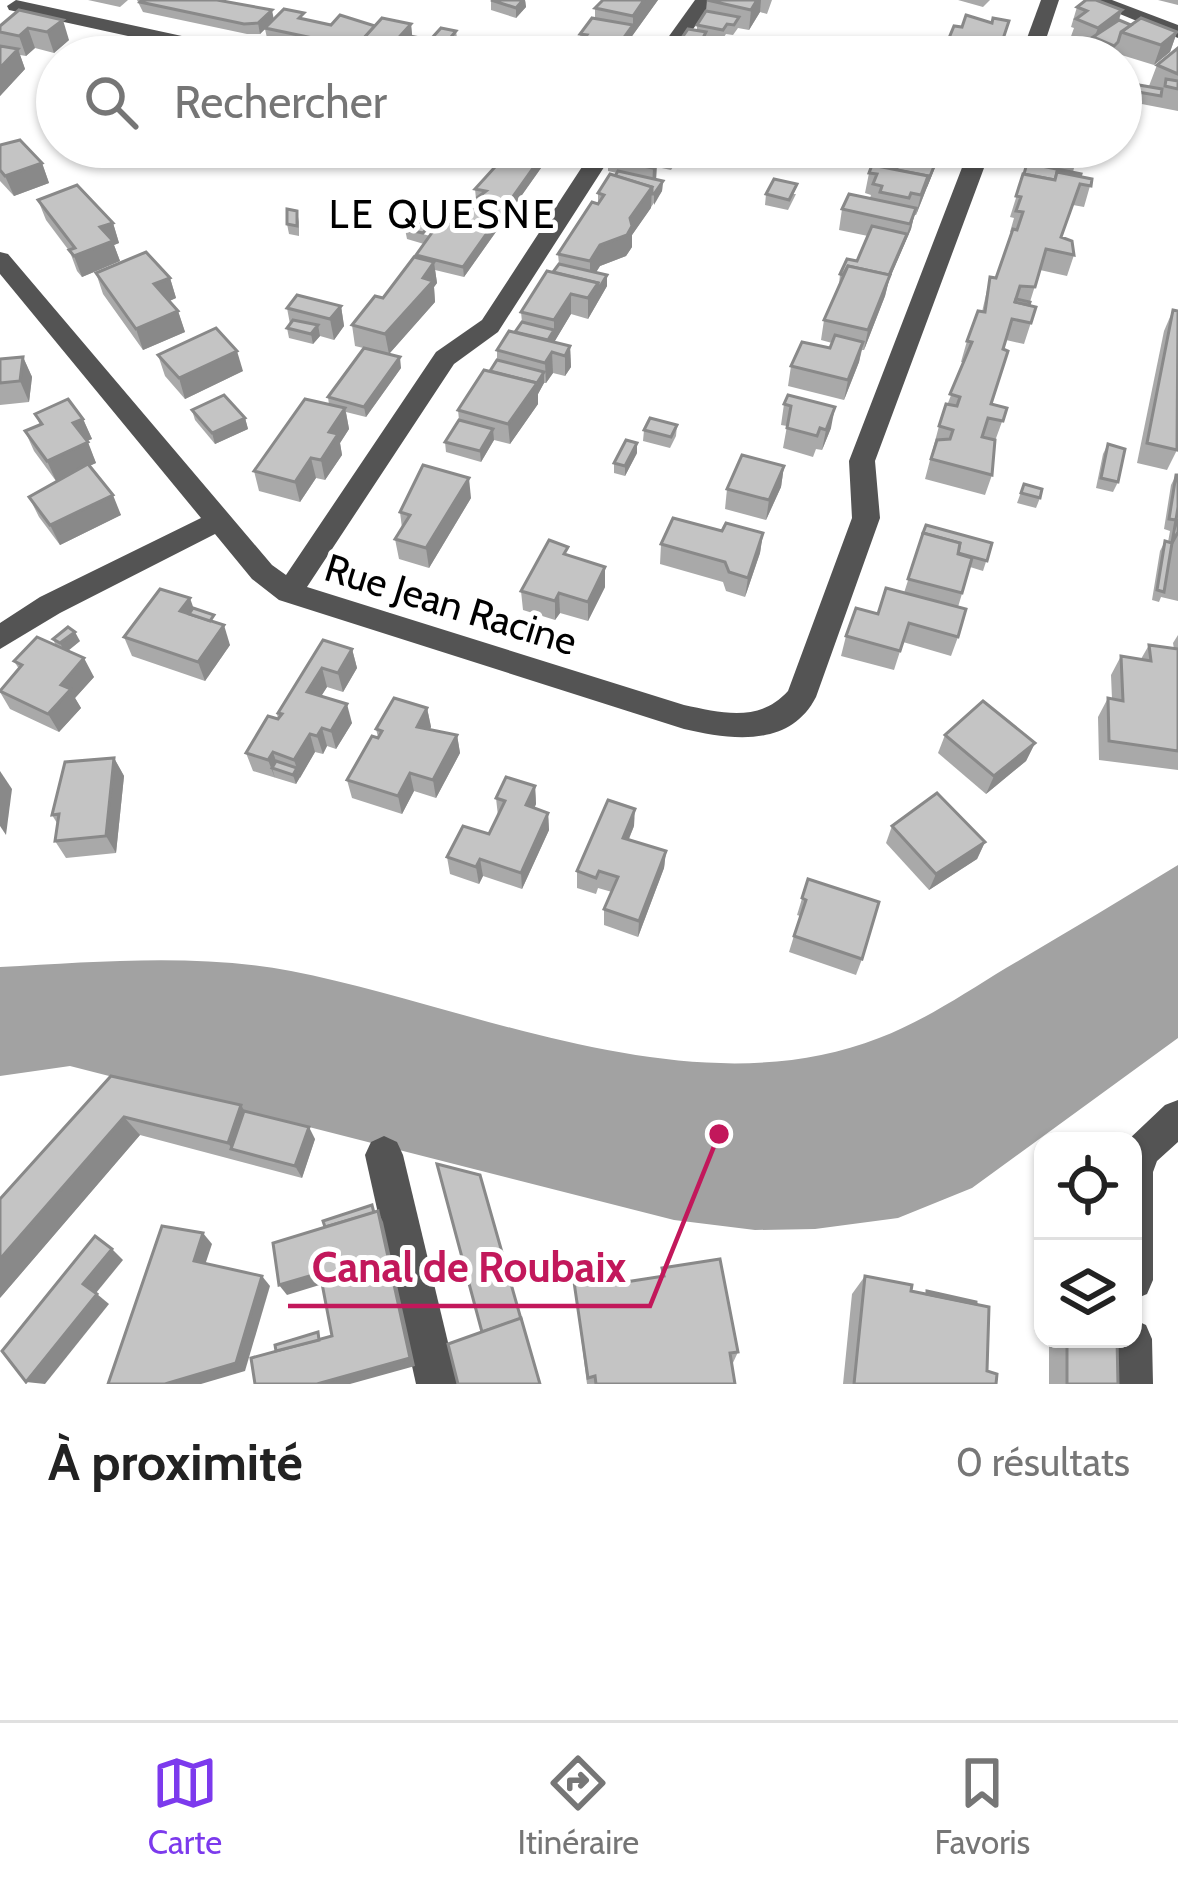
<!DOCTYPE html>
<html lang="fr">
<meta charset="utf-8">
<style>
body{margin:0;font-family:Cabin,sans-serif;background:#f6f6f6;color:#222}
.controls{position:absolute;right:36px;bottom:36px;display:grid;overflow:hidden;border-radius:24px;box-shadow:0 3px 9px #0004}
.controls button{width:108px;height:108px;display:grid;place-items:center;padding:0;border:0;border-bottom:3px solid #e0e0e0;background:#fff;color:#222;font:60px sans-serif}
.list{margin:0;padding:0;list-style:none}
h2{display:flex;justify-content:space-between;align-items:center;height:156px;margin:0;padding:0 48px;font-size:51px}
h2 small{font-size:39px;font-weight:400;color:#767676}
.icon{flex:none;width:66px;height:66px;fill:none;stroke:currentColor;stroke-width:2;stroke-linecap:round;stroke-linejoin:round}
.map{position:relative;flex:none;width:1178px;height:1384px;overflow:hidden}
.search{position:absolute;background:#fff;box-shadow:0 3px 9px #0004;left:36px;right:36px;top:36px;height:132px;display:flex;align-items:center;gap:30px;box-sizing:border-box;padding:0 42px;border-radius:66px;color:#767676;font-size:45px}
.sheet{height:336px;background:#fff}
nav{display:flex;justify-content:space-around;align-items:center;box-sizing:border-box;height:168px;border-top:3px solid #e0e0e0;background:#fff;font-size:33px;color:#767676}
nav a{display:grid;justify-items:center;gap:6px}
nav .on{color:#7c3aed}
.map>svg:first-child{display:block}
</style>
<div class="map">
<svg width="1178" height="1384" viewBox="0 0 1178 1384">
<rect width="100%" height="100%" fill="#fff"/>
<path fill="#a2a2a2" d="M1178 865V1038L972 1188 898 1218 815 1229 755 1230 674 1220 70 1066 0 1076V967C96 962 196 953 291 971 475 1007 692 1111 879 1038 924 1021 965 993 1006 968 1064 934 1121 900 1178 865Z"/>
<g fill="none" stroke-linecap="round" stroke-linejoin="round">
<g fill="#545454" fill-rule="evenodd">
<polygon points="16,0 251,51 261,57 224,57 9,10 7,6"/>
<polygon points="695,0 713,0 674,57 654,57"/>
<polygon points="1041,0 1059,0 1040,57 1020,57"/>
<polygon points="1086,0 1112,0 1178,25 1178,38"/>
<path d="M595 147H617L498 332 454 364 307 587 684 705C722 713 759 723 788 691L852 518 849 461 963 165 982 147H1006L984 168 875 461 880 518 816 697C790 748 731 740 684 729L279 600 252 579 215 534 60 613 0 649V623L40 597 201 518 0 274V252L8 254 272 565 286 575 436 352 482 320Z"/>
<polygon points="1178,1100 1178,1142 1157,1161 1153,1172 1153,1280 1147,1294 1133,1300 1133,1141 1127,1141 1165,1105"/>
<polygon points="384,1136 397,1142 403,1155 458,1384 416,1384 365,1155 371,1142"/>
<polygon points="1133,1319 1146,1325 1152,1339 1153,1384 1111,1384 1112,1339 1133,1339"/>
</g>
</g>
<g fill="#a9a9a9">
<polygon points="88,0 128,0 120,7"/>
<polygon points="137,0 217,0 274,19 305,19 331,25 375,26 411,24 412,37 430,40 456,31 457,38 471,57 356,57 267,38 265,29 260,34 247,34 143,12"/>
<polygon points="491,0 525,0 526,7 516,18 491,10"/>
<polygon points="603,0 658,0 617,57 573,57 582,48 580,34 595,18 595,8"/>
<polygon points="707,0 772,0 767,14 760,12 749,30 738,28 733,35 726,34 722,40 706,37 710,57 673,57 673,51 697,31 697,25 706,11"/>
<polygon points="958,0 990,0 983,7"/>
<polygon points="1158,0 1178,0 1178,5"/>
<polygon points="1077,7 1122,10 1119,20 1131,25 1177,32 1170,52 1154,65 1115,53 1111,56 1070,39 1074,28 1071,27"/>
<polygon points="19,10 69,40 54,53 35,48 26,56 20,55 25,69 0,96 0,26"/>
<polygon points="954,26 998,57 947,48"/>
<polygon points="1178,48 1178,111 1121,100 1121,68 1125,80 1155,88 1149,86 1157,65"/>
<polygon points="0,145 42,163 49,183 14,196 0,181"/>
<polygon points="495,147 553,151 464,277 435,270 437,283 434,287 435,302 389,354 355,346 352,325 383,298 416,258 416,255 424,244 407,239 405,229 430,236 459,225 463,219 453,217 452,206 476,199 475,189 500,161 500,158 495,157"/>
<polygon points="611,147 676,147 674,154 675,164 671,170 657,167 656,179 663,181 662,191 632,235 632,247 626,256 600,266 596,272 607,275 607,286 588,319 571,314 554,342 570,346 571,367 565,376 553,373 546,383 544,383 538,394 538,404 510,444 494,440 481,462 446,452 445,442 459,420 458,410 490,371 497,360 497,350 515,332 522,322 521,312 553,273 559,264 558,254 598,204 598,193 617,173 608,171 608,151"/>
<polygon points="892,147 951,147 949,151 942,149 916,215 914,215 911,229 889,280 885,296 864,350 862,350 859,362 844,400 788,386 791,366 830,348 832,343 821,340 824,320 839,285 840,274 857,261 868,236 839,230 842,209 870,198 871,195 865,193 869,173 896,170 903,156 891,152"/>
<polygon points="1032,147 1083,147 1080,157 1077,156 1073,172 1080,177 1092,179 1084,207 1073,205 1061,237 1074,255 1067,276 1040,270 1029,305 1036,307 1024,344 1006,340 991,404 1007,408 995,441 992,475 985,495 925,479 939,426 964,362 961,362 967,341 982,312 990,277 996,278 1011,232 1010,232 1014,218 1010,217"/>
<polygon points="766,194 796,194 788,210 765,205"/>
<polygon points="38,200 113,223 119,243 114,245 120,261 82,277 77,271 70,252 46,220"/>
<polygon points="297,211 299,222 299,236 289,234 287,224"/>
<polygon points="96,273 170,278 176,298 169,301 178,311 185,332 143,350 103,294"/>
<polygon points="341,306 344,326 334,340 320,336 313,344 289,338 287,328 290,324 287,308"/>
<polygon points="1173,310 1177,450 1167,470 1137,463 1164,331"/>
<polygon points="158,355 243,371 185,399 165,376"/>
<polygon points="23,357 32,377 29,402 0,405 0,359"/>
<polygon points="401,368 366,417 346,412 349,429 340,443 342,455 325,480 316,478 300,502 259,491 254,471 329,405 328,397"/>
<polygon points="788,395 831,428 822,450 816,449 813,457 783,448 787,426 781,425 784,404"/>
<polygon points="192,410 245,418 248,429 215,444 195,420"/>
<polygon points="35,414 83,419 92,439 87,441 96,463 89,466 121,515 60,545 39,517 29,497 56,481 34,451 25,431 40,425"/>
<polygon points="677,425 676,436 670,448 643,441 644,430"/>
<polygon points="1108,444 1118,482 1113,492 1096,488 1103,454"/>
<polygon points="637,453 625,476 614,473 614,463"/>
<polygon points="784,466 781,487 766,520 725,509 727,489"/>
<polygon points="1176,475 1178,475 1178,601 1161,597 1159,602 1152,600 1160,551 1165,541 1168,542 1170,531 1164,529 1171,485"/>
<polygon points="1024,484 1040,498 1036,508 1017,503"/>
<polygon points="471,498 429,568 399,559 395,539 402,528 400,512"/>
<polygon points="722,531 763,533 760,553 745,597 726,591 723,582 660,564 661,544"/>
<polygon points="923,533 992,543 983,571 970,567 958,607 958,637 951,656 903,642 894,670 841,656 846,636 904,593"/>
<polygon points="568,556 605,567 605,587 588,621 560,613 555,620 523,610 521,591"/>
<polygon points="193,608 230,645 205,681 132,656 124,637"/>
<polygon points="1178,635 1178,770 1099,760 1098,717 1108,698 1112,699 1111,675 1121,656 1141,659 1149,645 1174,649 1173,643"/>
<polygon points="53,639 80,641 68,651 94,677 75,698 81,708 59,732 10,709 0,692 0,690 19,669 14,661 56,646"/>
<polygon points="323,640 352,649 357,668 343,692 327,687 321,696 352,723 336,749 327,746 323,754 315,752 296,784 253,771 246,753 278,719 277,714"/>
<polygon points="427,708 431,727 429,730 457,735 460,753 436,798 414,791 402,814 352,798 347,780 378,737 376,729"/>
<polygon points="945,735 1035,743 1026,761 986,794 938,753"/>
<polygon points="114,758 124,776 116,853 66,858 55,841 57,823 52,815"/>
<polygon points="535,786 536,804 534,808 548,813 549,830 522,889 483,876 479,884 450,874 447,857 489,834 498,816 496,798"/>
<polygon points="634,826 629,839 666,851 664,868 638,937 604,925 604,909 612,892 598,888 596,894 577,888 577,871"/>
<polygon points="892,826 985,842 977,859 929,890 886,843"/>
<polygon points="808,879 862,959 856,975 789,952 800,916 797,915"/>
<polygon points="111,1076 244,1111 315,1139 302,1178 140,1135 0,1298"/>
<polygon points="662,1268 738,1352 732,1365 735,1384 587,1384 574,1282 619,1283 660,1276"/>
<polygon points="865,1276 911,1291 925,1294 927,1291 996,1384 843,1384 852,1294"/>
<polygon points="1049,1339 1117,1339 1118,1384 1049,1384"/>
</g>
<g fill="#898989">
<polygon points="523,0 525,0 526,7 516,18 516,8"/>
<polygon points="644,0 658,0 617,57 610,57 633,25 633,16"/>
<polygon points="757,0 761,0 760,12 749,30 751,10"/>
<polygon points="272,10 274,20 260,34 258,23"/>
<polygon points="1122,10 1115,30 1094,38 1098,28"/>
<polygon points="63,20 69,40 54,53 47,32"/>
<polygon points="411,24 413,44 393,55 393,57 392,45"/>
<polygon points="28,28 35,48 26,56 19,36"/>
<polygon points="706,32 704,53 711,42 710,57 701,57 702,40"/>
<polygon points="1177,32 1170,52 1154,65 1161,45"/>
<polygon points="470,41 471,57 457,57"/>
<polygon points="18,49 25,69 0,96 0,68"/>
<polygon points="548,147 553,147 553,151 464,277 463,267"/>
<polygon points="657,147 656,182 652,189 653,168 649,160"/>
<polygon points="942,147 943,147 916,215 921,195"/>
<polygon points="42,163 49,183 14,196 5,176"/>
<polygon points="663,181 662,191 654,205 654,194"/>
<polygon points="652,187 651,208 632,235 632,247 626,256 600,266 590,282 590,261 600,245 630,218"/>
<polygon points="916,208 911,229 889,280 885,296 864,350 868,330 884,285 907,234"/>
<polygon points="113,223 119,243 114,245 120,261 82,277 74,256 100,227"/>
<polygon points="434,262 437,283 434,287 435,302 389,354 385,334"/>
<polygon points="607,275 607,286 588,319 588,298 598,283"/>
<polygon points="170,278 176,298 161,305 154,284"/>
<polygon points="571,294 571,314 549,351 546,343 554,330 554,320"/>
<polygon points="341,306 344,326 334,340 330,319"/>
<polygon points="178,311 185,332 143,350 136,329"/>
<polygon points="318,325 320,336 313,344 311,334"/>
<polygon points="863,342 859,362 844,400 848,380"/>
<polygon points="570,346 571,367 565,376 565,356"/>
<polygon points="237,351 243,371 185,399 179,378"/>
<polygon points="552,352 553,373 546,383 545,363"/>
<polygon points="23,357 32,377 29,402 20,381"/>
<polygon points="400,357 401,368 366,417 364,407"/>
<polygon points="544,372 544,383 538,394 538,404 510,444 508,424"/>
<polygon points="835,407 831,428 822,450 826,430"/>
<polygon points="345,408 349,429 340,443 342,455 325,480 321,460 329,432"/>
<polygon points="245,418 248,429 215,444 212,433"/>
<polygon points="83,419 92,439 81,443 73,423"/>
<polygon points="493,429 494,440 481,462 480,451"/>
<polygon points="88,442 96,463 56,481 47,461"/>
<polygon points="637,443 637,453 625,476 625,466"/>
<polygon points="311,458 316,478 300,502 295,482"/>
<polygon points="784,466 781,487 766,520 769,500"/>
<polygon points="469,478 471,498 429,568 426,548"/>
<polygon points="113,495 121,515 60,545 50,525"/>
<polygon points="763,533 760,553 745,597 748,578"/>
<polygon points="605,567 605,587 588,621 588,602"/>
<polygon points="559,593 560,613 555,620 555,601"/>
<polygon points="190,598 197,618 180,611"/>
<polygon points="224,625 230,645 205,681 198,662"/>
<polygon points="75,632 80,641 65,653 60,643"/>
<polygon points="352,649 357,668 343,692 338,673"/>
<polygon points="84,658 94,677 75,698 81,708 59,732 48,714 61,685"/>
<polygon points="320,660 327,687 312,711 307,693"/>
<polygon points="347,704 352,723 336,749 331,731"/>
<polygon points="427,708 431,727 421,746 417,727"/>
<polygon points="322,728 327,746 323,754 317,736"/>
<polygon points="310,734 315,752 300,778 294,760"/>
<polygon points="457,735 460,753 436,798 433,780"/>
<polygon points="1035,743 1026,761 986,794 994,776"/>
<polygon points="273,752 279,770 272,768 275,778 268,760"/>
<polygon points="114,758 124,776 116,853 106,836"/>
<polygon points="297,768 300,777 296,784 293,775"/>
<polygon points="0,771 12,789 6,835 0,826"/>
<polygon points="410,773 414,791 402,814 398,796"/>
<polygon points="535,786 536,804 528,822 526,805"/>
<polygon points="635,809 634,826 622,855 623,838"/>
<polygon points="548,813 549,830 522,889 521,873"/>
<polygon points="985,842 977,859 929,890 936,874"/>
<polygon points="666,851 664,868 638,937 639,921"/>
<polygon points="480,859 483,876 479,884 476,867"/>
<polygon points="241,1105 252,1124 232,1149 228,1143"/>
<polygon points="124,1117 140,1135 0,1298 0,1259"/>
<polygon points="309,1127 315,1139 302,1178 295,1166"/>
<polygon points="378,1211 383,1222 415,1366 350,1384 317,1384"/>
<polygon points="203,1233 212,1244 203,1271 194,1261"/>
<polygon points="112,1249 123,1260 96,1293 83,1284"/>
<polygon points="320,1273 326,1283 287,1295 279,1285"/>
<polygon points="262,1276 270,1286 245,1371 201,1384 165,1384"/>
<polygon points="97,1294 109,1304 45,1384 26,1382"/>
</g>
<g fill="#c4c4c4" stroke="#898989" stroke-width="3">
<polygon points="142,0 217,0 272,10 258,23 244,24 140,2"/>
<polygon points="491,0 523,0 516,8"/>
<polygon points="603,0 644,0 633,16 595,8"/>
<polygon points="707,0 757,0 751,10"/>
<polygon points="1086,0 1096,0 1122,10 1098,28 1076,19 1087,11 1077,7"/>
<polygon points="284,9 304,13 299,18 331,25 340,15 375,26 363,39 365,49 265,28"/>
<polygon points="19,10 63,20 47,32 28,28 19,36 0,32 0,26"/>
<polygon points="706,11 739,17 734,25 727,24 723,30 697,25"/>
<polygon points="966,15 992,23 993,18 1009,21 997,57 949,57 956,43 970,45 972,42 949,38 954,26 962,27"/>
<polygon points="382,18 411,24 392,45 363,39"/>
<polygon points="592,18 633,25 610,57 573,57 587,43 582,42 587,35 580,34"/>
<polygon points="1141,18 1177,32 1161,45 1121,32"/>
<polygon points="1119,20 1131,25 1121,32 1118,42 1114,46 1093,37"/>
<polygon points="441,28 456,31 451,37 470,41 457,57 421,50"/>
<polygon points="688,29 706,32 702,40 711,42 702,57 673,51"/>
<polygon points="410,36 430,40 421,50 422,57 393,55"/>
<polygon points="110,39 195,57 90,56"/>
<polygon points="0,46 18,49 0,68"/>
<polygon points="1049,48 1081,57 1045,57"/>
<polygon points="1178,48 1178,74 1157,65"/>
<polygon points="1129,77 1139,85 1162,89 1161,96 1121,89 1121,83"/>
<polygon points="1166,79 1178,81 1178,89 1165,86"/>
<polygon points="20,140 42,163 5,176 0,170 0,145"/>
<polygon points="498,147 548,147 463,267 416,255 441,220 459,225 470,211 452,206 459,197 473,201 486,191 475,189 505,156 500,155 505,148"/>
<polygon points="611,147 657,147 649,160 657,162 653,168 619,161 623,154 608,151"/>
<polygon points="657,147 660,147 658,150 675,154 672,160 657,156"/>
<polygon points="907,147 942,147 926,186 928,176 896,170"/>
<polygon points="1032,147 1077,147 1077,162 1030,152"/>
<polygon points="1027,163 1081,174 1080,177 1057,172 1055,180 1024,174"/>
<polygon points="872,165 928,176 921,195 911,193 909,198 880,192 882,186 873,184 877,174 869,173"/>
<polygon points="618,171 663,181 654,194 652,194 652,187 615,176"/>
<polygon points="1057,172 1092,179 1091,186 1080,184 1061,237 1072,241 1074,255 1046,249 1035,287 1020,286 1015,302 1036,307 1031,323 1012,319 1003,349 1008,351 991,404 1007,408 1003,421 988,418 982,437 995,440 992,475 931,459 937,440 950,439 953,430 939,426 946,404 957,406 960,397 950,394 972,342 967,341 978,311 985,312 990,277 996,278 1013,229 1017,230 1023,212 1016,211 1021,197 1016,196 1023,174 1055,180"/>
<polygon points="610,174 652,187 630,218 632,226 627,235 600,245 590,261 558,254 592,202 598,204 604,195 598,193"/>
<polygon points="774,179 797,184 789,200 766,194"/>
<polygon points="77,185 113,223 100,227 113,241 74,256 69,250 75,248 38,200"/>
<polygon points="849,194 916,208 910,224 842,209"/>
<polygon points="287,209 297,211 297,226 287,224"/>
<polygon points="411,222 429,226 423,233 405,229"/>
<polygon points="872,226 907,234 889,275 848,266 843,275 840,274 847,259 857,261"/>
<polygon points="146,252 170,278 154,284 178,311 136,329 96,273"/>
<polygon points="414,257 434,262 423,278 433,281 385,334 352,325 375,296 383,298"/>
<polygon points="559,264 607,275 598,290 598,283 553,272"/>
<polygon points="848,266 890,275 868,330 824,320"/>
<polygon points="547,271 598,283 588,298 571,294 554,320 521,312"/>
<polygon points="297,295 341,306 330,319 287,308"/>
<polygon points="1016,299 1030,302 1029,305 1015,302"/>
<polygon points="1173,310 1178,311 1177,450 1147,443"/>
<polygon points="293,320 318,325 311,334 287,328"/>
<polygon points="522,322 554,330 548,340 515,332"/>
<polygon points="216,328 237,351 179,378 158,355"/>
<polygon points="509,331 570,346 565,356 552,352 545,363 497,350"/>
<polygon points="835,335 863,342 848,380 791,366 802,342 830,348"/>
<polygon points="364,348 400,357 364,407 328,397"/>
<polygon points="23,357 20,381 0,383 0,359"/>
<polygon points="497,360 544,372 537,383 490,371"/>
<polygon points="484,370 537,383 508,424 458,410"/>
<polygon points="224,395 245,418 212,433 192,410"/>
<polygon points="788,395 835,407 826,430 820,428 817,436 787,428 791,406 784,404"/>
<polygon points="68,399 83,419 73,423 88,442 47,461 25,431 42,424 35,414"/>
<polygon points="305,399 345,408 329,432 338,434 321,460 311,458 295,482 254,471"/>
<polygon points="650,418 677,425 671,437 644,430"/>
<polygon points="459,420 493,429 480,451 445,442"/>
<polygon points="626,440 637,443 625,466 614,463"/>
<polygon points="1108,444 1125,449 1118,482 1101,478"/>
<polygon points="742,455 784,466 769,500 727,489"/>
<polygon points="88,464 113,495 50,525 29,497"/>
<polygon points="423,465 469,478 426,548 395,539 410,515 400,512"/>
<polygon points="1176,475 1178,475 1178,507 1176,520 1169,519"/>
<polygon points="1024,484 1042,489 1040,498 1021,493"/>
<polygon points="673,518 722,531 726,523 763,533 748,578 729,572 725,562 661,544"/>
<polygon points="1176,520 1178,521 1178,532 1172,543"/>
<polygon points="926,525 992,543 987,561 958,553 960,543 923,533"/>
<polygon points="923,533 960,543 958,554 972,558 962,593 908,579"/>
<polygon points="549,540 568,547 564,554 605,567 588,602 559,593 555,601 521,591"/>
<polygon points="1165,541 1172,543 1164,592 1157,590"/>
<polygon points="886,588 966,609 958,637 909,623 900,651 846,636 856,608 878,614"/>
<polygon points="160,589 190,598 180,611 224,625 198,662 124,637"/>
<polygon points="193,608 214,615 210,621 189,614"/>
<polygon points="68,627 75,632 60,643 53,639"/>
<polygon points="37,637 84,658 61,685 71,689 48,714 0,691 22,665 14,661"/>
<polygon points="323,640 352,649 338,673 322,668 307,692 347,704 331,731 322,728 317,736 310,734 294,760 273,752 268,760 246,753 268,716 278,719 282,714 278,713"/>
<polygon points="1149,645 1178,649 1178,751 1109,741 1108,698 1123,701 1121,656 1151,661"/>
<polygon points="394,698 427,708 417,727 457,735 433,780 410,773 398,796 347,780 372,736 378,738 382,731 376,729"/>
<polygon points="983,701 1035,743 994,776 945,735"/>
<polygon points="114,758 106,836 55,841 59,814 52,815 65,762"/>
<polygon points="276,761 297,768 293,775 272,768"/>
<polygon points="506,777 535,786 526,805 548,813 521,873 480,859 476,867 447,857 463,826 489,834 505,801 496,798"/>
<polygon points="937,793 985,842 936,874 892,826"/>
<polygon points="608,800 635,809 623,838 666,851 639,921 604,909 618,877 599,871 596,878 577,871"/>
<polygon points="808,879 879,902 862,959 794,936 806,900 802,898"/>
<polygon points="111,1076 241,1105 228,1143 124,1117 0,1259 0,1199"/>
<polygon points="244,1111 309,1127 295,1166 231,1149"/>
<polygon points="437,1164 480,1175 521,1319 482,1332"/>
<polygon points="372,1205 374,1213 325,1227 323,1221"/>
<polygon points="378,1211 410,1358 317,1384 255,1384 251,1358 332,1336 320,1273 279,1285 273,1243"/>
<polygon points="162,1226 203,1233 194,1261 262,1276 236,1363 165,1384 108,1384"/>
<polygon points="95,1236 112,1249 83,1284 97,1294 26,1382 2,1351"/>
<polygon points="720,1259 738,1352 730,1353 735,1384 596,1384 595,1376 588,1378 574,1282 618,1274 619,1283 664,1276 662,1268"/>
<polygon points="865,1276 912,1285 911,1291 989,1307 987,1371 997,1374 996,1384 854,1384"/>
<polygon points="927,1291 976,1302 976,1304 927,1294"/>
<polygon points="521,1318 540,1384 458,1384 448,1344"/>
<polygon points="318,1332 319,1340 276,1351 275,1345"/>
<polygon points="1067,1339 1117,1339 1118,1384 1067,1384"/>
</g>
<g text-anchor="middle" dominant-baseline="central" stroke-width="10" stroke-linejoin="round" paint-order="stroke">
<g font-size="39" letter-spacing="3" fill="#000" stroke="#fff">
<text x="443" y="214">LE QUESNE</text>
</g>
<g font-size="39" fill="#000" stroke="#fff">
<text transform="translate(451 604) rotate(17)">Rue Jean Racine</text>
</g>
</g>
<path fill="none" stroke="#c2185b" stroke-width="4.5" d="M719 1134L650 1306H288"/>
<circle fill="#c2185b" stroke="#fff" stroke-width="4.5" cx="719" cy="1134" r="12"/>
<g font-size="42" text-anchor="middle" font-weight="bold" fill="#c2185b" stroke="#fff" stroke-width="10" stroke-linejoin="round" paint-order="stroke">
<text x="469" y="1282">Canal de Roubaix</text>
</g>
</svg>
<div class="controls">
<button><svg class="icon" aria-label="locate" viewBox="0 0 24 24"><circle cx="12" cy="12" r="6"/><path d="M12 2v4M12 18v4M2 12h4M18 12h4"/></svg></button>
<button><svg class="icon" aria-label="layers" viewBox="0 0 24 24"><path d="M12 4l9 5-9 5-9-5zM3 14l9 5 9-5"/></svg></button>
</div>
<div class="search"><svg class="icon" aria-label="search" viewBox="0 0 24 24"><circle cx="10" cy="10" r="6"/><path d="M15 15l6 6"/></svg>Rechercher</div>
</div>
<section class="sheet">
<h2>À proximité<small>0 résultats</small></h2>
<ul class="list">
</ul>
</section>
<nav>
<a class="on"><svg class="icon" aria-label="map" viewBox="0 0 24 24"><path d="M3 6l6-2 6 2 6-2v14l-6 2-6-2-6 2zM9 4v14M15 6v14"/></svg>Carte</a>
<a><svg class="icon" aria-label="directions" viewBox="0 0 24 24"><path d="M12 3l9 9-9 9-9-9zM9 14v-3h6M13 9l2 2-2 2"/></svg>Itinéraire</a>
<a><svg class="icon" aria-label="saved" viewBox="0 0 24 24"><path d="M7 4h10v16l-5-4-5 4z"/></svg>Favoris</a>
</nav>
